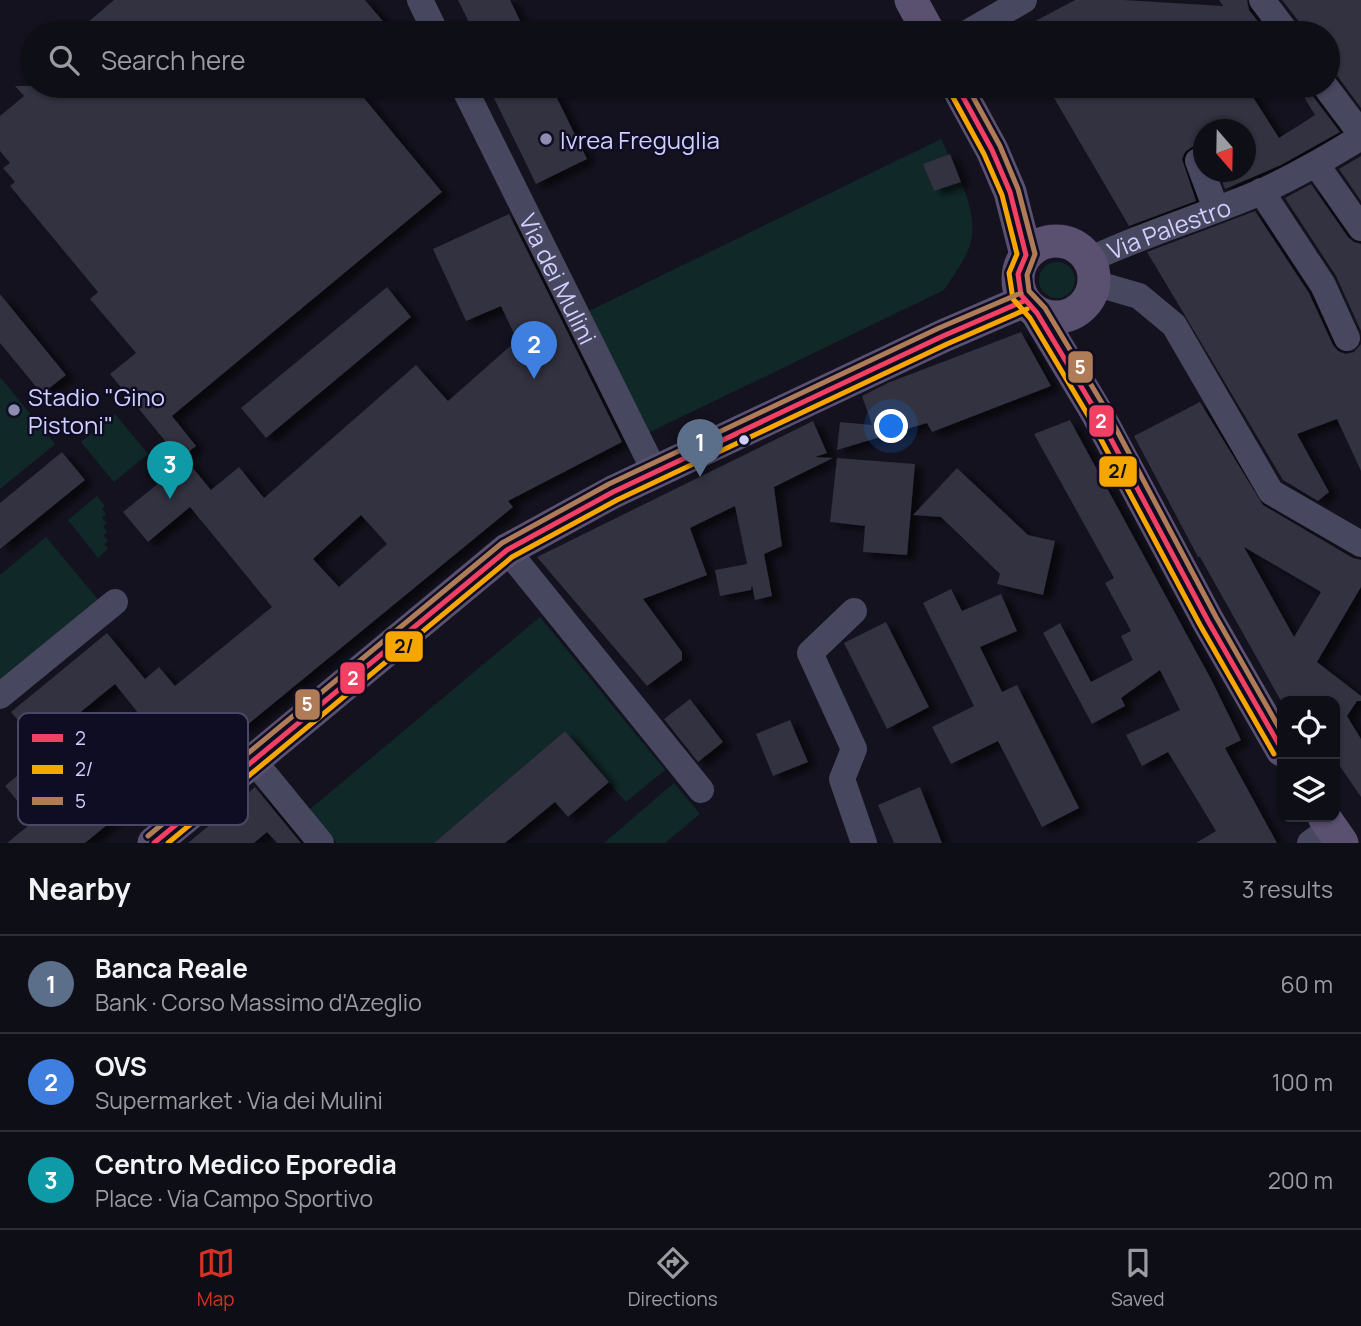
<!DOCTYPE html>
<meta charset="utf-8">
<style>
body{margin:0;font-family:Manrope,sans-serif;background:#17171f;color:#f1f3f6}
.controls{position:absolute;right:21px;bottom:21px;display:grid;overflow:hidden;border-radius:14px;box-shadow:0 2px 5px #0004}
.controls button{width:63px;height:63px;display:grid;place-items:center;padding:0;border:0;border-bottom:2px solid #2e2e35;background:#0e0e16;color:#f1f3f6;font:35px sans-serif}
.compass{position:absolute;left:1193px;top:119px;width:63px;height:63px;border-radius:50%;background:#0e0e16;box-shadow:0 2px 5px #0004;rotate:160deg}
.you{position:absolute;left:892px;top:427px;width:24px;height:24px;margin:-18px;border:5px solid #fff;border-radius:50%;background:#1a73e8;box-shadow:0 0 0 10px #1a73e833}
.badge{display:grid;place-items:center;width:46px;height:46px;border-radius:50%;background:#d93025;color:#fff;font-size:23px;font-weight:700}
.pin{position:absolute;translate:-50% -58px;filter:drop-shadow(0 2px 4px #0008)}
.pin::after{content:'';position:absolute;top:37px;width:24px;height:21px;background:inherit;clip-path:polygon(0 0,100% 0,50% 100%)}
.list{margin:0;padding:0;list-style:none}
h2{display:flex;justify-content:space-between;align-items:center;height:91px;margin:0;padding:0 28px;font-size:30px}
h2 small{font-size:23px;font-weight:400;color:#9b9ca1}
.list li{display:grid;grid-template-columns:46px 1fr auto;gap:21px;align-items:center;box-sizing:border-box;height:98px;padding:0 28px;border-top:2px solid #2e2e35}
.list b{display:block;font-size:26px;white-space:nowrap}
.list p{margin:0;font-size:23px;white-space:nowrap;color:#9b9ca1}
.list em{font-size:23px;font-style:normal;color:#9b9ca1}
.icon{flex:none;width:38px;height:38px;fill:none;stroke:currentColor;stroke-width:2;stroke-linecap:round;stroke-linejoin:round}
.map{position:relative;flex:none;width:1361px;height:843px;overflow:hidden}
.search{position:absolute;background:#0e0e16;box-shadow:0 2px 5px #0004;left:21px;right:21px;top:21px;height:77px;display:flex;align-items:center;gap:18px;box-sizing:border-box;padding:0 24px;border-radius:38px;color:#9b9ca1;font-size:26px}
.sheet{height:385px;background:#0e0e16}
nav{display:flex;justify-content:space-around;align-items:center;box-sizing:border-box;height:98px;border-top:2px solid #2e2e35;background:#0e0e16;font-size:19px;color:#9b9ca1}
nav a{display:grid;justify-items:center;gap:4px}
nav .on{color:#d93025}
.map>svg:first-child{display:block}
</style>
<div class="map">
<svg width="1361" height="843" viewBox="0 0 1361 843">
<defs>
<filter id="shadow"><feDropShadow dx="8" dy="4.5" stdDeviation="3.5" flood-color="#0009"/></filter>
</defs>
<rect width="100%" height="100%" fill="#13121e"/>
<g fill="#102928">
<path d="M941 139C955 171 982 212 969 248 963 263 953 276 944 290L648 433 589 311Z"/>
<circle cx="1057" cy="280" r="18"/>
<polygon points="0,377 55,444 0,489"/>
<polygon points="115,414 148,454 114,482 81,442"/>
<polygon points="97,496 105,506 102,509 106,514 102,518 107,523 103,526 107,532 103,535 108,541 104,544 108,549 98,558 68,520"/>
<polygon points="46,537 100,602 0,684 0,575"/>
<polygon points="540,617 665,770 626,802 565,731 434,843 337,843 309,810"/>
<polygon points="674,783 700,814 665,843 604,843"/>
</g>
<g fill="#313040" fill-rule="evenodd" filter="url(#shadow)">
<polygon points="114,0 365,0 393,33 75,33"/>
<polygon points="458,0 510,0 526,33 474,33"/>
<polygon points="1075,0 1124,0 1223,6 1219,0 1247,0 1249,10 1267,33 1013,33"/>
<polygon points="1282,0 1361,0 1361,108 1338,77 1328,71 1328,33 1302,33 1300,23"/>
<polygon points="15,86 354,86 442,192 172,416 196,446 180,459 110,374 136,353 90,299 98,292 10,186 15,182 3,168 10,163 0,151 0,116 24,96"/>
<polygon points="488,86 551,86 587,159 536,184"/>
<polygon points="1047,86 1246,86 1279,138 1315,115 1297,86 1310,86 1312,95 1340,132 1281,165 1225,189 1219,172 1245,172 1245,130 1203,130 1203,147 1192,147 1185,152 1182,159 1196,201 1129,226"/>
<polygon points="950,154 961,182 934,191 923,164"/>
<polygon points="1361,156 1361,201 1339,169"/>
<polygon points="1311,184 1348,237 1354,242 1361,244 1361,331 1336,276 1285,198"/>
<polygon points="1255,211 1309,293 1333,345 1338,351 1346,354 1354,352 1361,344 1361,471 1337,419 1297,434 1329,492 1318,501 1283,480 1147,252"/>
<path d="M509 214 622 442 508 501 513 507 241 730 233 722 85 843H7L34 821 5 786 40 757 70 794 150 728 115 684 39 746 11 712 107 633 145 679 159 667 175 686 272 607 190 507 148 542 123 512 160 482 157 478 183 456 211 490 239 467 264 498 416 365 448 401 517 340 501 306 466 321 433 249ZM361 515 387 544 339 587 313 559Z"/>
<polygon points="387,287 411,317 266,438 241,408"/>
<polygon points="0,294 66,375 42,394 0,343"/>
<polygon points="1021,332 1051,386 932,432 927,423 837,450 840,422 872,425 862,396 890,382"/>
<path d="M1200 402 1263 505 1353 558 1361 560V587L1317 662 1361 696V701H1357L1347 716 1361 739V797L1335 759V701H1281L1200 557H1198L1134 436ZM1244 547 1321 592 1294 637Z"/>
<polygon points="1070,420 1212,681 1241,740 1225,748 1277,843 1196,843 1216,831 1168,752 1142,766 1126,735 1180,710 1160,670 1121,698 1125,706 1092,724 1043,633 1060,623 1091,682 1133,660 1121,636 1131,631 1105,583 1114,578 1034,434"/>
<polygon points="813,421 827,453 815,457 833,458 774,487 782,546 764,554 772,596 755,600 752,585 751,590 720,596 715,570 747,564 735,506 690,528 707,575 643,599 682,652 682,660 647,686 537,557"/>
<polygon points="62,452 85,480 0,549 0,503"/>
<polygon points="837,458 915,464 907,555 863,552 865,526 830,522"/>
<polygon points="957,468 1028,535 1055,541 1043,595 997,584 1000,574 941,517 913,515"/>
<polygon points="951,589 962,611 1001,594 1017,631 980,647 1002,692 1017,685 1079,808 1042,827 998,741 951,764 932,727 974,706 923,603"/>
<polygon points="886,622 929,707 887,729 844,643"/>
<polygon points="690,699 723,742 698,762 664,719"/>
<polygon points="790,720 808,762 773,776 756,734"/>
<polygon points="565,731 609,782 568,817 555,802 505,843 434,843"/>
<polygon points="255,787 301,843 277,843 267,832 254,843 188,843"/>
<polygon points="920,787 942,843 894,843 878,805"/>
</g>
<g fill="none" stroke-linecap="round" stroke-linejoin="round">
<g stroke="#47485f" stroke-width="26">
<polyline points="420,0 436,33"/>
<polyline points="1262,0 1287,33"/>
<polyline points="967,33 1024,0"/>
<path id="s1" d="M463 86 655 472"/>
<polyline points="1325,86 1361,134"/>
<polyline points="1198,161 1216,209"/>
<polyline points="1316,164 1361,228"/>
<polyline points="1261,191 1323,285 1347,338"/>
<path id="s2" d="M1089 260C1145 233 1206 216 1263 191 1297 175 1329 157 1361 137"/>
<polyline points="1094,283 1139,296 1174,325 1271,492 1361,544"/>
<polyline points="507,550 701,790"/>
<polyline points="854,611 810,653 854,749 842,779 864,843"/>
<polyline points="0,696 115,602"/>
<polyline points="253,760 321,843"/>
<polyline points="1310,843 1331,828"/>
</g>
<g stroke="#5a5171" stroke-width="33">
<polyline points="911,0 929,33"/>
<polyline points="957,86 992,150 1010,192 1026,255"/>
<circle cx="1056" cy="279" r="38"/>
<polyline points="1037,313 1097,413 1208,621 1282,750"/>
<polyline points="1324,817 1342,843"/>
<polyline points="154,843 507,550 613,492 943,336 1024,301"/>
</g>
<g stroke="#0f0d23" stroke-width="10">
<g id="bus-1">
<polyline points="957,86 992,150 1010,192 1026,255 1018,274 1021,295 1037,313 1097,413 1208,621 1282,750"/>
<polyline points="154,843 507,550 613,492 943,336 1024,301"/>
</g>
</g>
<g stroke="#0f0d23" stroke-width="10">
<g id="bus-2">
<polyline points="949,90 984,154 1002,195 1017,254 1009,273 1013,299 1030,318 1089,417 1200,625 1274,754"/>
<polyline points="168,843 512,557 617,500 947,344 1027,309"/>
</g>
</g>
<g stroke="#0f0d23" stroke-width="10">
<g id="bus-3">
<polyline points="967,86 1000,146 1018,189 1035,254 1027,275 1029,291 1045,308 1105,408 1216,617 1282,733"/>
<polyline points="148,836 502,543 609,484 939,328 1021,293"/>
</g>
</g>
<use href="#bus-1" stroke="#f24062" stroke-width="5"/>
<use href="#bus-2" stroke="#f7a600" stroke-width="5"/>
<use href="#bus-3" stroke="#b07c57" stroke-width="5"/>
</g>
<g fill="#8e8db0" stroke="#0f0d23" stroke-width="2.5">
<circle cx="546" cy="139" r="7"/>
<circle cx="14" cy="410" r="7"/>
</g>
<circle fill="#d0cfff" stroke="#0f0d23" stroke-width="2.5" cx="744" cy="440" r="6"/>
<g text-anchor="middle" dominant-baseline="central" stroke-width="5" stroke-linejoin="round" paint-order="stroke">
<g font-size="24" fill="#d0cfff" stroke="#0f0d23" text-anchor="start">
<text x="560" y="139">Ivrea Freguglia</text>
<text x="28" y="396">Stadio "Gino<tspan x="28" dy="28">Pistoni"</tspan></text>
</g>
<g font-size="24" fill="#d0cfff" stroke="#0f0d23">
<text stroke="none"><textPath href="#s2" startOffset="86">Via Palestro</textPath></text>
<text stroke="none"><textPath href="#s1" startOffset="215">Via dei Mulini</textPath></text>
</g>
</g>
<rect x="18" y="713" width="230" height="112" rx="10" fill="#0f0d23" stroke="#494765" stroke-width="2"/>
<rect x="32" y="734" width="31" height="8" fill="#f24062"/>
<rect x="32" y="765" width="31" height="9" fill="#f7a600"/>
<rect x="32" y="797" width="31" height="8" fill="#b07c57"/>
<g font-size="19" fill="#d0cfff">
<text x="75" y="745">2</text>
<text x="75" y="776">2/</text>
<text x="75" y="808">5</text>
</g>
<g stroke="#0f0d23" stroke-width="2.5">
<rect x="1067" y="350" width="27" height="34" rx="7" fill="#b07c57"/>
<rect x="1088" y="404" width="27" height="34" rx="7" fill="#f24062"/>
<rect x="1098" y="455" width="40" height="33" rx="7" fill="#f7a600"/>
<rect x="384" y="630" width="40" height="33" rx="7" fill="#f7a600"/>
<rect x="339" y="661" width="27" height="34" rx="7" fill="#f24062"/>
<rect x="294" y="688" width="27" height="33" rx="7" fill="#b07c57"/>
</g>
<g font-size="19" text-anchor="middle" font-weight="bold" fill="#fff">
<text x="1080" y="374">5</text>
<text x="1101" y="428">2</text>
<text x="353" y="685">2</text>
<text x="307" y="711">5</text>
</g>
<g font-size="19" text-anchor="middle" font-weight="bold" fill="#111">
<text x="1118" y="478">2/</text>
<text x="404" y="653">2/</text>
</g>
</svg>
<div class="controls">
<button><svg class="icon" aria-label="locate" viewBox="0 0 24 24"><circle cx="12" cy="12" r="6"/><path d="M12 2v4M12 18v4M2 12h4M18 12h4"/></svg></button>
<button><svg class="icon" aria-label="layers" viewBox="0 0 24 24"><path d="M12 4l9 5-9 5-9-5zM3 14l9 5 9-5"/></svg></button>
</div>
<svg class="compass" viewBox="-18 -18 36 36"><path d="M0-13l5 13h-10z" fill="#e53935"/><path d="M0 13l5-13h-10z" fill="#9b9ca1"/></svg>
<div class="you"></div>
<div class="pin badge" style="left:700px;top:477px;background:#5c6f8a">1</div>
<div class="pin badge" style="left:534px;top:379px;background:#3f7fe0">2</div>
<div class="pin badge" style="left:170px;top:499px;background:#0f9aa8">3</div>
<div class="search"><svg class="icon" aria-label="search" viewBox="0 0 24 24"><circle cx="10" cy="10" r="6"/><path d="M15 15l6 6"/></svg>Search here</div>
</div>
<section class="sheet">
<h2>Nearby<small>3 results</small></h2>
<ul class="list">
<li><span class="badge" style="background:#5c6f8a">1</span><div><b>Banca Reale</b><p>Bank · Corso Massimo d'Azeglio</p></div><em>60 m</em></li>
<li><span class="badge" style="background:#3f7fe0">2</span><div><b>OVS</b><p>Supermarket · Via dei Mulini</p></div><em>100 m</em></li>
<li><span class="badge" style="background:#0f9aa8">3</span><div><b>Centro Medico Eporedia</b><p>Place · Via Campo Sportivo</p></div><em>200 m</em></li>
</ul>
</section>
<nav>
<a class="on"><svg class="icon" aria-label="map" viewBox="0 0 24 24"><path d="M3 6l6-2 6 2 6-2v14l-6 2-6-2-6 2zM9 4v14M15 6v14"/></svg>Map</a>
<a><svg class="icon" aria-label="directions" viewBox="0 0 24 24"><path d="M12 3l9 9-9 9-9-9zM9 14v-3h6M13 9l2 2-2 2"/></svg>Directions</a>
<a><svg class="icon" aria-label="saved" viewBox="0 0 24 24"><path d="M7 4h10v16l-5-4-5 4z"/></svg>Saved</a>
</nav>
